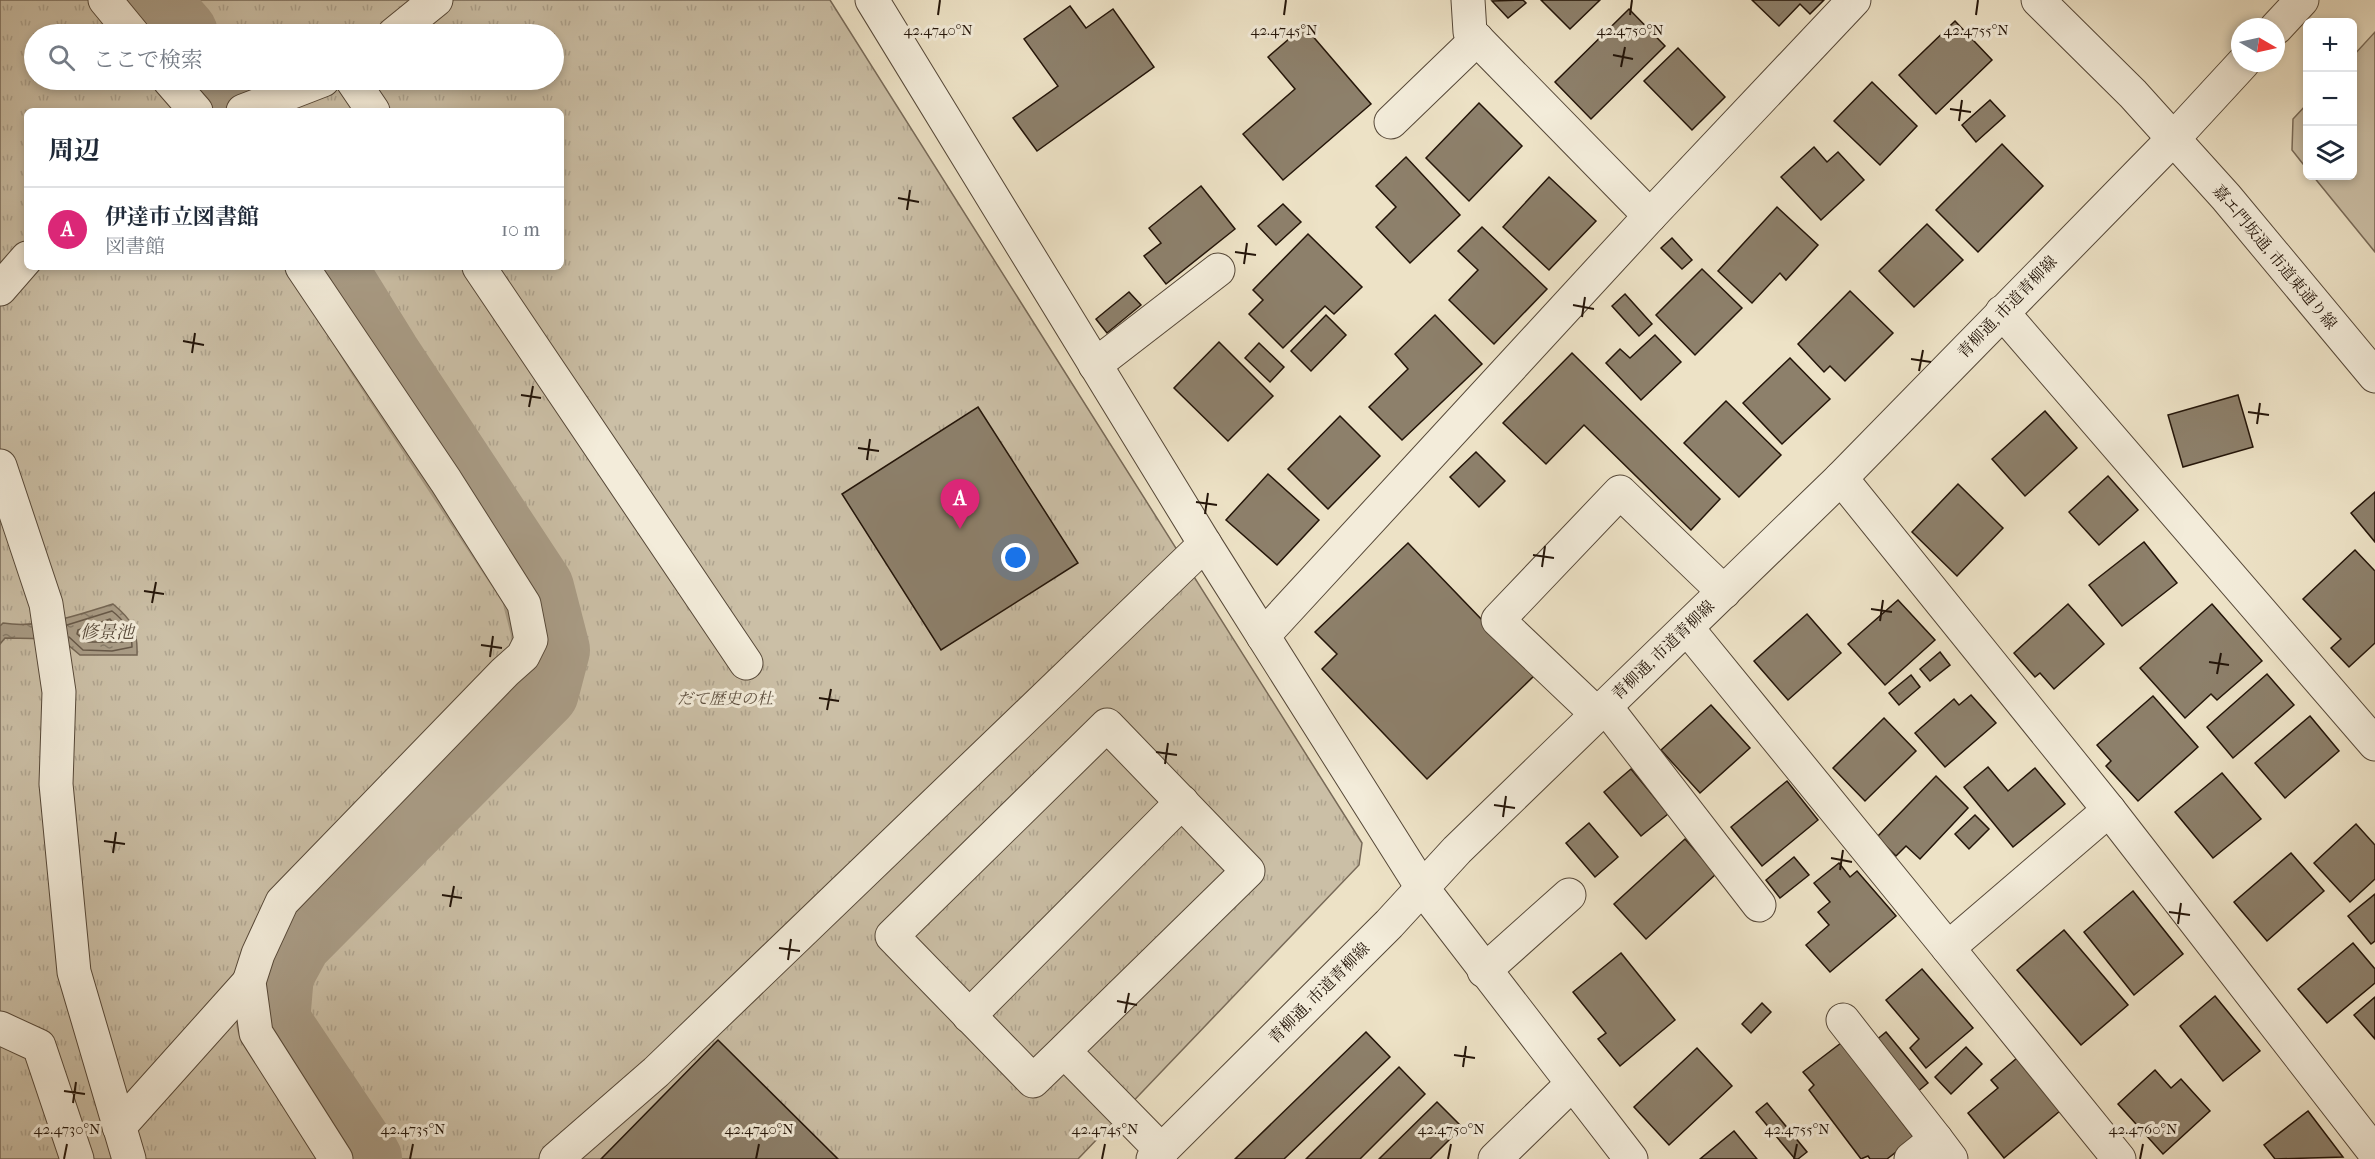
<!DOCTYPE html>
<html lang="ja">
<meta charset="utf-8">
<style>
body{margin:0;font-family:"IM FELL French Canon","Noto Serif JP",serif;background:#f2f2f3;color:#1f2937}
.controls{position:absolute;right:18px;top:18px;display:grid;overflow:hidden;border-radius:9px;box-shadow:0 3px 9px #0003}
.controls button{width:54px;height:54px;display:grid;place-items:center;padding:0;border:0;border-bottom:2px solid #e0e1e3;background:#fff;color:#1f2937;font:30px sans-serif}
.compass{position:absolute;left:2231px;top:18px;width:54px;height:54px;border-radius:50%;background:#fff;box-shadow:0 3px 9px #0003;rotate:99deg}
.you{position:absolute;left:1016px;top:558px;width:21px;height:21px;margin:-15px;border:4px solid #fff;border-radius:50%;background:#1a73e8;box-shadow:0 0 0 9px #1a73e833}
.badge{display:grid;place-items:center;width:39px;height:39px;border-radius:50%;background:#db2777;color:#fff;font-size:20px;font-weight:700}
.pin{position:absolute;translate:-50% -50px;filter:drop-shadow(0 2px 3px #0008)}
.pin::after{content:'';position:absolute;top:32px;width:21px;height:18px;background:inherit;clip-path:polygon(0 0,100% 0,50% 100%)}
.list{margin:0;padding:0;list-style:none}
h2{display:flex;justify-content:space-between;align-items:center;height:78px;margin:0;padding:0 24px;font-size:26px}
h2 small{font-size:20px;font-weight:400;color:#747a83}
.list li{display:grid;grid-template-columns:39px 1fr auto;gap:18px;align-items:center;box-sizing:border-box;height:84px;padding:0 24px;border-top:2px solid #e0e1e3}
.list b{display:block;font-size:22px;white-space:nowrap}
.list p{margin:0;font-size:20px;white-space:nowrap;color:#747a83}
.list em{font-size:20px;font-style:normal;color:#747a83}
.icon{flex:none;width:33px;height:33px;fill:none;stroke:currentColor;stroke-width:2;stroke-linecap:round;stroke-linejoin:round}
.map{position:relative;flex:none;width:2375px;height:1159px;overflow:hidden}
.search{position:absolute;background:#fff;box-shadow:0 3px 9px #0003;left:24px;top:24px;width:540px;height:66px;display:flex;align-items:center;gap:15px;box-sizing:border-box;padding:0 21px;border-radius:33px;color:#747a83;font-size:22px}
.panel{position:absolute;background:#fff;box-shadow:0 3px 9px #0003;left:24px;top:108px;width:540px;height:162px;border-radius:9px}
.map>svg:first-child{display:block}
</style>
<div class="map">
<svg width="2375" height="1159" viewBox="0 0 2375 1159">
<defs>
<pattern id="park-tufts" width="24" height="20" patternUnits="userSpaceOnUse" patternTransform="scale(1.5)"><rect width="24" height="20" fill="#cbbfa6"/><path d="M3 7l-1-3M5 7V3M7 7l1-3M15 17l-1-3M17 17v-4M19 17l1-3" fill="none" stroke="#aea38e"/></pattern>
<pattern id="water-ripples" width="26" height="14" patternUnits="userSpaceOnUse" patternTransform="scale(1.5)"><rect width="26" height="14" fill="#a99c86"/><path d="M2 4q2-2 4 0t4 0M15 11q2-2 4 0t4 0" fill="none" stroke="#897e6c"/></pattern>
</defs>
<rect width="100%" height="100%" fill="#ede2c6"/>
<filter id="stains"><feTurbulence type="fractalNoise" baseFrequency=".00333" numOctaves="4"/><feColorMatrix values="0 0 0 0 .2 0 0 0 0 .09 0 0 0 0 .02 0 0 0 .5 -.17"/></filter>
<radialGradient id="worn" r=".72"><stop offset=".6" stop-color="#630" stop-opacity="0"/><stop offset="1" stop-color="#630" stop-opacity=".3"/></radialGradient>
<g fill="#cbbfa6" stroke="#786a58" stroke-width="1.5">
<polygon points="2375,32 2375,252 2313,176 2352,176 2353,56"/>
<polygon points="2307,104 2307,169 2292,150 2293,119"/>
</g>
<path fill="url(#park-tufts)" stroke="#786a58" stroke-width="1.5" fill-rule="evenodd" d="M0 0H830L1362 843 1359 865 1078 1159H0ZM34 34H554V80H34ZM27 111H561V267H27Z"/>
<path fill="url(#water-ripples)" stroke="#746654" stroke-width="1.5" d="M113 604C132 620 138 629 137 655H80L61 639 5 638 0 644V626L3 623C41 629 77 615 113 604Z"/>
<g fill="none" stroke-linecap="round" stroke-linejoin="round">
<g stroke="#665848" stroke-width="1.5">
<polygon points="110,619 124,638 123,642 87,642 77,634 78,630"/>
<path d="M67 625 112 611C124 620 132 631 132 647L112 651 83 650 69 637"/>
</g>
<g stroke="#a99c86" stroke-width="74">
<polyline points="151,0 181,34"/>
<polyline points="210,80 231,111"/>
<polyline points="329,267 384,356 537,588 553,650 542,692 295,941 277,974 273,1021 365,1159"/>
</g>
</g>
<g fill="#8d806b" stroke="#241509" stroke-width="1.5">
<polygon points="1523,0 1526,3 1508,18 1492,1"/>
<polygon points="1541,0 1600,0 1570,29"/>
<polygon points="1752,0 1824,0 1810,14 1800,4 1779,26"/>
<polygon points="1070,6 1086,28 1113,9 1154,67 1037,151 1013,118 1058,86 1024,39"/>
<polygon points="1629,9 1665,46 1591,119 1555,82"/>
<polygon points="1955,21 1992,60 1936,114 1899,75"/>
<polygon points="1304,26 1371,104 1283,180 1243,134 1295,89 1268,57"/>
<polygon points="1678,48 1725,97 1692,130 1644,81"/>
<polygon points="1872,82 1917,126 1880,165 1834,121"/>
<polygon points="1990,100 2005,116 1976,142 1962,125"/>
<polygon points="1479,103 1522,146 1469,201 1426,158"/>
<polygon points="2002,144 2043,186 1978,252 1936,210"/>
<polygon points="1814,147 1827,162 1838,152 1864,180 1821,220 1781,177"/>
<polygon points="1406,157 1460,215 1410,263 1376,227 1396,207 1376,186"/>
<polygon points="1549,177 1596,221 1549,270 1503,227"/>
<polygon points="1201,186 1235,229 1166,284 1144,256 1161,243 1149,228"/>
<polygon points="1283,204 1301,222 1276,245 1258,226"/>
<polygon points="1777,207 1818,245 1786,280 1780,273 1752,303 1718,271"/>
<polygon points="1927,224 1963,260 1914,307 1879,271"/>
<polygon points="1482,227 1547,289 1494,344 1449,300 1478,270 1458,251"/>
<polygon points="1308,234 1362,287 1334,314 1325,306 1283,348 1249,314 1263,300 1253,290"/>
<polygon points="1672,238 1692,260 1682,269 1661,248"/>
<polygon points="1702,269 1742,308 1695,355 1656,315"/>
<polygon points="1850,291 1893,333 1845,381 1830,366 1824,372 1798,344"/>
<polygon points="1129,292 1141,305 1107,333 1096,319"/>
<polygon points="1625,294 1652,324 1639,336 1612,306"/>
<polygon points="1326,315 1346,335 1311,371 1291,351"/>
<polygon points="1435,315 1482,364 1402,440 1369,407 1408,369 1395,354"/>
<polygon points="1655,335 1681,362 1641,400 1606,363 1620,349 1630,358"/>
<polygon points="1219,342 1273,396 1228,441 1174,388"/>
<polygon points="1259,343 1284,367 1270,382 1245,358"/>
<polygon points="1572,353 1720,499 1691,530 1584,425 1546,464 1503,423"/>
<polygon points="1790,358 1830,399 1782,444 1743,403"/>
<polygon points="2238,395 2253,447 2183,467 2168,415"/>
<polygon points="1726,401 1781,455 1739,497 1684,443"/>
<polygon points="978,407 1078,563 941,650 842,494"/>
<polygon points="2045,411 2077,448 2025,496 1992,459"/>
<polygon points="1340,416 1380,456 1328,509 1288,469"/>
<polygon points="1476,452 1505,481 1479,507 1450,477"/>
<polygon points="1268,474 1319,520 1277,565 1226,520"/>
<polygon points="2108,476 2138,510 2099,545 2069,512"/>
<polygon points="1958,484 2003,528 1957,576 1912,532"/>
<polygon points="2375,492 2375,542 2351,513"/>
<polygon points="2144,542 2177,583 2122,626 2089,585"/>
<polygon points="1408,543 1535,675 1427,779 1322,669 1337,654 1315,632"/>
<polygon points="2355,550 2375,571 2375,643 2349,667 2331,648 2341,639 2303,599"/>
<polygon points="1898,600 1935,640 1885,685 1848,644"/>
<polygon points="2068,604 2104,644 2054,689 2040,673 2035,677 2014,653"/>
<polygon points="2212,604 2262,661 2217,700 2211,694 2185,718 2140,668"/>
<polygon points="1807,614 1841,653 1788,700 1754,661"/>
<polygon points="1940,652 1950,665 1930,681 1920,669"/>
<polygon points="2267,674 2294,705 2233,758 2207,727"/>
<polygon points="1911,675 1920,687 1899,705 1889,693"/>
<polygon points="1971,695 1996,723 1945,767 1915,733 1954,699 1959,705"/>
<polygon points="2153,696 2198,747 2138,801 2106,766 2111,761 2097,745"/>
<polygon points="1711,705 1750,748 1700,793 1661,750"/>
<polygon points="2310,716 2339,751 2285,798 2255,763"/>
<polygon points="1884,718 1916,751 1865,801 1833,768"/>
<polygon points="1988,767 2008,791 2035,768 2065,804 2013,847 1964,787"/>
<polygon points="1631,769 1668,814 1641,836 1604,792"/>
<polygon points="2222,773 2261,819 2213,858 2175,812"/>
<polygon points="1936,776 1968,808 1920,859 1906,846 1896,856 1877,837"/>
<polygon points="1787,781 1818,820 1762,866 1731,827"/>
<polygon points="1975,815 1989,829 1969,849 1955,834"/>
<polygon points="1589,823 1618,857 1595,877 1566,843"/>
<polygon points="2356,824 2375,845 2375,879 2350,902 2314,863"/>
<polygon points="1685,839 1716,874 1646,939 1614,904"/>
<polygon points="2291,853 2324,891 2267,941 2234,902"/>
<polygon points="1794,857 1809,875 1780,898 1766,880"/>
<polygon points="1839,863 1850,877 1857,871 1896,916 1830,972 1806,945 1829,925 1818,912 1830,902 1814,883"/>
<polygon points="2133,891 2183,954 2134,995 2084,932"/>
<polygon points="2375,894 2375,941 2371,944 2348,916"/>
<polygon points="2064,930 2128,1005 2081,1045 2017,970"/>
<polygon points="2353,943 2375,969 2375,983 2327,1023 2298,989"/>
<polygon points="1621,953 1675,1020 1620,1066 1598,1039 1606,1033 1573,992"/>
<polygon points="1922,969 1973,1028 1926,1068 1910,1048 1919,1039 1886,1000"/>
<polygon points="2215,996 2260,1051 2223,1081 2180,1026"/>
<polygon points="2375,997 2375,1039 2354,1015"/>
<polygon points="1762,1003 1771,1012 1751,1033 1742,1024"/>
<polygon points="1366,1032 1390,1057 1284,1159 1235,1159"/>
<polygon points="1886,1032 1928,1083 1917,1092 1875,1041"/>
<polygon points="718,1040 838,1159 601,1159"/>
<polygon points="1841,1043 1914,1138 1887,1159 1870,1159 1868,1156 1861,1159 1809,1090 1814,1085 1803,1072"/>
<polygon points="1966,1047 1982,1064 1951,1094 1935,1077"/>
<polygon points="1697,1048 1732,1086 1669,1145 1634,1107"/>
<polygon points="2017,1058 2060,1111 2004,1158 1968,1113 1998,1088 1991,1080"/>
<polygon points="1399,1067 1425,1094 1360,1159 1306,1159"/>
<polygon points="2155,1070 2171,1088 2181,1079 2210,1111 2163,1154 2118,1104"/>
<polygon points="1437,1102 1462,1127 1430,1159 1379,1159"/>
<polygon points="1767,1103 1807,1152 1798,1159 1795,1159 1756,1112"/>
<polygon points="2308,1111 2343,1157 2275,1159 2264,1145"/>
<polygon points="1734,1131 1757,1159 1700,1159"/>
</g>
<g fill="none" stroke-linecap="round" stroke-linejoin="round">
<g stroke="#564838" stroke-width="35">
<g id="minor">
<polyline points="105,0 133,34"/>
<polyline points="872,0 1205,544 1423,889 1631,1159"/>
<polyline points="1468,0 1470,32 1650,216"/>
<polyline points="2038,0 2133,94 2226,197 2375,376"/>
<polyline points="2276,28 2302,0"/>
<polyline points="394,34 436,0"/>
<polyline points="169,80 196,111"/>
<polyline points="352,80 373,111"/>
<polyline points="243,111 323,80"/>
<polyline points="1391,122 1477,39"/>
<polyline points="302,267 446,481 524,604 531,640 523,656 505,672 282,902 258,954 249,982 256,1033 336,1159"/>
<polyline points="479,267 746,663"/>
<polyline points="0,289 27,258"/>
<polyline points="2002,312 2375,744"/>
<polyline points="1095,365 1218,270"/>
<polyline points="0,466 46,604 59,692 56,784 74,972 129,1159"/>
<polyline points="1687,628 1948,948 2109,810 1841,478"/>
<polyline points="1263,636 1650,216 1854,0"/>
<polyline points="1605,706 1759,905"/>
<polyline points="1597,714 1498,620 1620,492 1724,592"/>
<polyline points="2109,810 2375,1153"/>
<polyline points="1948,948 2119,1159"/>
<polyline points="1484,971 1569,895"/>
<polyline points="969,1016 1182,802"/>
<polyline points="1843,1020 1936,1139"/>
<polyline points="0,1028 39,1046 77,1159"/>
<polyline points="1064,1051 1033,1081 892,936 1107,725 1248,871 1064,1051 1162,1151"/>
<polyline points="119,1127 249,982"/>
<polyline points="556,1159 656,1072 1205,544"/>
<polyline points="1153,1159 1389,924 1457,850 1841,478 2172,140 2243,63"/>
<polyline points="1495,1159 1572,1084"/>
<polyline points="1911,1159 1936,1139 1951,1159"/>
</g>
</g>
<use href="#minor" stroke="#f3ecda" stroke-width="33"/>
</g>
<path fill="none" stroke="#241509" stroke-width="2" d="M938 15 940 0M1284 15 1286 0M1630 15 1632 0M1976 15 1978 0M1613 55 1633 59M1621 67 1625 47M1950 109 1971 112M1959 121 1962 100M898 198 919 202M907 210 910 190M1235 252 1256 255M1244 264 1247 243M1573 305 1594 309M1582 317 1585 297M183 341 204 345M192 353 195 333M1911 359 1931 362M1919 371 1923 350M521 395 541 398M529 407 533 386M2248 412 2269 415M2257 424 2260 403M858 448 879 451M867 460 870 439M1196 502 1217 505M1205 514 1208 493M1533 555 1554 558M1542 567 1545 546M144 591 164 594M152 603 156 582M1871 609 1892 612M1880 621 1883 600M481 645 502 648M490 657 493 636M2209 662 2229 665M2217 674 2221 653M819 698 839 701M827 710 831 689M1156 752 1177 755M1165 764 1168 743M1494 805 1515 808M1503 817 1506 796M104 841 125 844M113 853 116 832M1831 858 1852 862M1840 870 1843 850M442 895 462 898M450 907 454 886M2169 912 2190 915M2178 924 2181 903M779 948 800 951M788 960 791 939M1117 1001 1137 1005M1125 1013 1129 993M1454 1055 1475 1058M1463 1067 1466 1046M64 1091 85 1094M73 1103 76 1082M64 1159 67 1144M410 1159 413 1144M756 1159 759 1144M1102 1159 1105 1144M1448 1159 1451 1144M1794 1159 1797 1144M2140 1159 2143 1144"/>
<g text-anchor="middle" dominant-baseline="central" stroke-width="6" stroke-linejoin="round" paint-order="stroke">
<g font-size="16" fill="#241509" stroke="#f3ecda">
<text transform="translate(2275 257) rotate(50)">嘉エ門坂通, 市道東通り線</text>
<text transform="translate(2007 307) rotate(-46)">青柳通, 市道青柳線</text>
<text transform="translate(1663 650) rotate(-44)">青柳通, 市道青柳線</text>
<text transform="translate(1319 993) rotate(-45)">青柳通, 市道青柳線</text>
</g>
<g font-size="16" font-style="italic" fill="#5e5040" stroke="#f3ecda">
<text x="725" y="698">だて歴史の杜</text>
</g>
<g font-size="18" font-style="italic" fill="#594b3b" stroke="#f3ecda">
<text x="107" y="632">修景池</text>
</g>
</g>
<g font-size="15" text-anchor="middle" fill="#241509" stroke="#f3ecda" stroke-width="6" stroke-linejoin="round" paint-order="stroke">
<text x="938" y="35">42.4740°N</text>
<text x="1284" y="35">42.4745°N</text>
<text x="1630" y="35">42.4750°N</text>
<text x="1976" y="35">42.4755°N</text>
<text x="67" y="1134">42.4730°N</text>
<text x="413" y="1134">42.4735°N</text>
<text x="759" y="1134">42.4740°N</text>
<text x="1105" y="1134">42.4745°N</text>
<text x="1451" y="1134">42.4750°N</text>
<text x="1797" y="1134">42.4755°N</text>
<text x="2143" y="1134">42.4760°N</text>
</g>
<rect width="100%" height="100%" filter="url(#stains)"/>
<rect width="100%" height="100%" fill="url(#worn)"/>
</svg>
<div class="controls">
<button>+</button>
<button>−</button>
<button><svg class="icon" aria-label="layers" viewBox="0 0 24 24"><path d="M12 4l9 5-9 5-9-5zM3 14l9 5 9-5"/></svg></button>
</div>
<svg class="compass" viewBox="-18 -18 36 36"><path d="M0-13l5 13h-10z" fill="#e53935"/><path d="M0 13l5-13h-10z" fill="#747a83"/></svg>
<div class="you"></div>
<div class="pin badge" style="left:960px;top:529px">A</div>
<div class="search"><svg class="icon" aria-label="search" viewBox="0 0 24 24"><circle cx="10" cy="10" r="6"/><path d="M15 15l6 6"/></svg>ここで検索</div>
<section class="panel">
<h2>周辺<small></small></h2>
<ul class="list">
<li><span class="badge">A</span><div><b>伊達市立図書館</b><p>図書館</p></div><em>10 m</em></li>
</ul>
</section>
</div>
